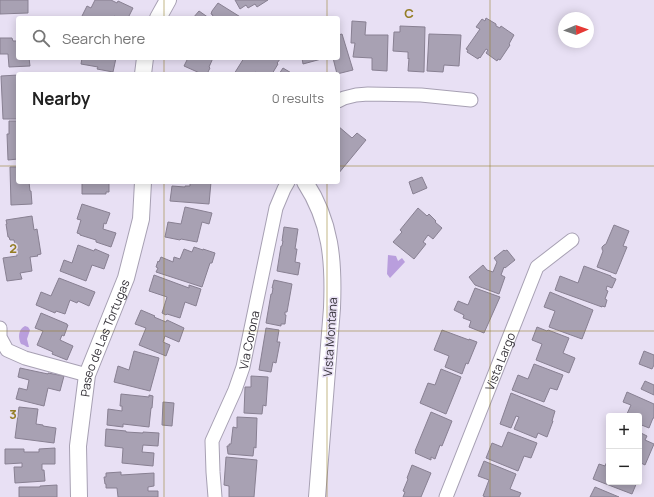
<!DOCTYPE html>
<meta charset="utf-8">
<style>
body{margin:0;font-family:Manrope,sans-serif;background:#f2f2f2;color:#222}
.controls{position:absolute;right:12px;bottom:12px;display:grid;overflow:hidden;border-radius:4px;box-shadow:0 2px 10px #0003}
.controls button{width:36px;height:36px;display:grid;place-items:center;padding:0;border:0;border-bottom:1px solid #e0e0e0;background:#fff;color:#222;font:20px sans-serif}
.compass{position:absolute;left:558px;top:12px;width:36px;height:36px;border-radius:50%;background:#fff;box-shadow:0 2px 10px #0003;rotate:88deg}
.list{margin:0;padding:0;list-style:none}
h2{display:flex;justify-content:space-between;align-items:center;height:52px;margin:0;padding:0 16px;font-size:17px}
h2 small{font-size:13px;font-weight:400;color:#767676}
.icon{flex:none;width:22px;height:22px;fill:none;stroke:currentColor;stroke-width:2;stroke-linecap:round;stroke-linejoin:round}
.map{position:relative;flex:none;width:654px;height:497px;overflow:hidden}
.search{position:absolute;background:#fff;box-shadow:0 2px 10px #0003;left:16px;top:16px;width:324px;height:44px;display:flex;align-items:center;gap:10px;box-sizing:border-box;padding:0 14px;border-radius:4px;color:#767676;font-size:15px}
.panel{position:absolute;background:#fff;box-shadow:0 2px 10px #0003;left:16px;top:72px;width:324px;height:112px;border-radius:4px}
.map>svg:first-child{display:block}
</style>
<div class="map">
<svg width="654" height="497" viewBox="0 0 654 497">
<rect width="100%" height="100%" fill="#e8e0f4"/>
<g fill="#b99edd">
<polygon points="388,255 396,256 398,261 402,258 405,262 390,278 387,274"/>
<path d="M25 326 28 327 30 330 27 339 29 347H27L24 345 21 344C18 338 18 329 25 326Z"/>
</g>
<g fill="#a8a1b3" stroke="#888092">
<polygon points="0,0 28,0 28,13 0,14"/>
<polygon points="95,0 111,0 117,3 118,1 133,8 128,18 118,18 114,16 113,18 81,18 87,6 91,8"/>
<polygon points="235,0 268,0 257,7 255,4 248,8 246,5 240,9"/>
<polygon points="218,3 242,18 211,18 213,15 211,14 212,11"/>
<polygon points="199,11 209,18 193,18"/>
<polygon points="486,18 496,24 496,26 500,28 501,26 514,35 509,44 510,45 500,60 498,59 497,61 486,53 488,50 486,49 480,58 479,57 478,59 467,52 468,50 466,49 480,29 476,27 482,19 485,21"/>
<polygon points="352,21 366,22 365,35 388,35 387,71 372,70 372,58 353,57 355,43 351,43"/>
<polygon points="400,26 425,27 424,72 408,71 409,58 408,59 408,52 393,51 394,32 400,32"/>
<polygon points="342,34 353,70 337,74 333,58 338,58 338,35"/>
<polygon points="429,34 461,35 459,66 444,65 443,72 427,71"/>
<polygon points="0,38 12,38 13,41 18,41 18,58 29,58 30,66 9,67 8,54 0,54"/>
<polygon points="82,58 116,58 113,72 97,69 98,67 81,64"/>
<polygon points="188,58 213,58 209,67 210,68 207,74 202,74 184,66"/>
<polygon points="244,58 281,58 277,63 278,64 272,74 258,74 255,72 254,74 234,74"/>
<polygon points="302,58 325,58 303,64"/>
<polygon points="283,68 293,74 279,74"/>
<polygon points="18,75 18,119 3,119 1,76"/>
<polygon points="9,121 18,121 18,159 8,160 7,134 9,134"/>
<polygon points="338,126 352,138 357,133 366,140 338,174"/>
<polygon points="10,167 18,167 18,182 29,182 30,191 31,191 32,204 11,205"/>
<polygon points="422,177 427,188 413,194 409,182"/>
<polygon points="87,182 109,182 109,192 106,192 106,194 82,194 82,183"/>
<polygon points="190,182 211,182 209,204 170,201 172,186 185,187 185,186 190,186"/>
<polygon points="82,204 110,213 106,224 104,223 103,229 116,233 111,247 96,242 96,240 80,235 80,234 77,233 81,220 77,219"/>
<polygon points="185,207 212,213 209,224 202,222 197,242 181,239 180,240 165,237 168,222 181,224"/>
<polygon points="418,208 427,216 429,214 436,221 435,222 442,228 433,239 428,235 423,242 426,244 414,259 393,242 402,232 400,230"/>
<polygon points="32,216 34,230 37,229 41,254 37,255 38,256 30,257 32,271 20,273 22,279 7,281 3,258 17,256 14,240 10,240 9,237 8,237 6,224 7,224 6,220"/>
<polygon points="614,225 629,231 623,246 627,247 616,274 597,267 603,251 602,249 602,247 604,245 606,244"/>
<polygon points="284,227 298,229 295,249 297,249 295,262 300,263 298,275 277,271 281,246 282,246 283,241 282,241"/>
<polygon points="78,245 94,251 95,249 109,255 104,269 92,265 86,281 60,271 64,260 72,263"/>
<polygon points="194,247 203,250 203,249 215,253 212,263 210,263 202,287 156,272 158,268 156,267 158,261 159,262 161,257 173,262 174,257 180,259 184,249 192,252"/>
<polygon points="504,250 505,251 507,250 515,260 505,268 504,267 501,275 505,277 499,294 475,285 469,277 483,265 487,270 493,272 497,262 494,258"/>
<polygon points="584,266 611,276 611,277 616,279 612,288 607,286 606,290 608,291 605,299 607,300 605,307 602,306 602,307 555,290 560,276 578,283"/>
<polygon points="154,275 189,288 189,285 201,289 196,306 185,302 180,318 167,314 166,315 162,313 167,297 149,291"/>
<polygon points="59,278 95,292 89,306 78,301 77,303 70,300 65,314 56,311 55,313 36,305 41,292 51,296"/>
<polygon points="274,280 292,284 287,312 285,312 285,315 286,315 285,324 281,324 281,326 266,323 271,294 272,294 273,288 272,288"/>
<polygon points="475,288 500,297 484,333 469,327 471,321 463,318 464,315 454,310 458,301 468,305"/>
<polygon points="550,292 593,310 582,339 549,327 555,311 544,307"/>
<polygon points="141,310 155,316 154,317 166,322 167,320 184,328 179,342 165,336 163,342 170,345 166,356 139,345 146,328 135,324"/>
<polygon points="41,313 67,324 67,325 68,325 64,336 62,335 60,340 73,346 67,360 52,354 53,352 37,345 43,331 35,328"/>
<polygon points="537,327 547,331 548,330 569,338 563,353 575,358 569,373 536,360 542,344 532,340"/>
<polygon points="266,328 279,330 277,342 280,342 276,363 273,362 271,372 259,370"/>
<polygon points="442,330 469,340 469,339 477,342 468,364 466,363 462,374 445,367 449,356 434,350"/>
<polygon points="134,351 159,358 150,391 114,382 118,366 129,370"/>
<polygon points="644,351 654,355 654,365 652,369 639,364"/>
<polygon points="534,364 563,375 557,390 550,388 544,402 512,390 518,375 528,379"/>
<polygon points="20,368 48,374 48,373 64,376 60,391 48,388 44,406 16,399 19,388 27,390 29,380 18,377"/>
<polygon points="441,369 461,377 446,414 420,403 428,383 435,385"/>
<polygon points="251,376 268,377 266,406 263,405 262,414 244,413 245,387 251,387"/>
<polygon points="645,381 654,385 654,395 641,389"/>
<polygon points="627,392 654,404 654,418 653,418 649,428 639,424 639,416 626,416 631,405 623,402"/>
<polygon points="511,393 555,411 552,421 553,421 547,437 538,433 536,438 514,429 519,417 516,416 511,428 500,424"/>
<polygon points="121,394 149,397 149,395 153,396 152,408 151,408 149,427 123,424 123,427 107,425 108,409 122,411 122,406 120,406"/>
<polygon points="163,402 174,403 172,426 162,425"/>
<polygon points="19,407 38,409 36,424 43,425 43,426 56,428 54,443 15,438"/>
<polygon points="431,412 452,421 442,446 440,445 435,459 431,457 431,460 415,453 416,452 415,451"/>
<polygon points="237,417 257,418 256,448 254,447 253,456 228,454 227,446 229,446 229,444 231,444 233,427 237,428"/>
<polygon points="106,429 126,431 126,432 143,433 143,432 159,433 158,446 143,445 142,452 154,453 153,466 122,463 123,448 105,446"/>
<polygon points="508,432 537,443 531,458 524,456 518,471 486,458 492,443 502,447"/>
<polygon points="639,432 647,436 645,440 654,444 645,465 639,462"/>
<polygon points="55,448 55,464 42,464 42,470 44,470 45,481 15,483 14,467 22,467 22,463 5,464 5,449 24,449 24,452 39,452 39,449"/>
<polygon points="226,457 257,460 254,497 229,497 229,486 224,485"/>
<polygon points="609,457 609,482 637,482 632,494 593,479 599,464 605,466"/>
<polygon points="484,461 516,474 510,489 521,493 519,497 486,497 483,496 489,480 478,476"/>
<polygon points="412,465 431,473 421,497 403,497 405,492 403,491 408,479 407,478"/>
<polygon points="121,472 121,475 154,473 154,486 148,487 148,491 158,491 158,497 118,497 117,488 106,488 106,484 105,484 104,477 106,477 106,473"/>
<polygon points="57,485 57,497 19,497 19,487 40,487 40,486"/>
<polygon points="595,487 619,497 590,497"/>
</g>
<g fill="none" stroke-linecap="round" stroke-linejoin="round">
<g stroke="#a7a0b3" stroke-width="15">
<g id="minor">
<polyline points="338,101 344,98 356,95 368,94 421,95 471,100"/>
<polyline points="0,328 0,337 7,350 25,358 87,375"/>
<path id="s1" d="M215 497 213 472 212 441 235 390 243 367 276 208 284 189 288 182"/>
<path id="s2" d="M446 497 537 267 572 240"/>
</g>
</g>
<g stroke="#a7a0b3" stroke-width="18">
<g id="tertiary">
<polyline points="158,18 168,0"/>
<polyline points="143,74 145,58"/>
<path d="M305 182C331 222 334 261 332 308L317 497"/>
<path id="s3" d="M79 497 78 446 87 375 126 278 141 219 143 182"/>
</g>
</g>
<use href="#minor" stroke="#fff" stroke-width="13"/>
<use href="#tertiary" stroke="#fff" stroke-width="16"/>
</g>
<path fill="none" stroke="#947d24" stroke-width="1" stroke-opacity="0.55" d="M164 0V18M327 0V18M490 0V497M164 58V74M327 58V74M0 166H18M338 166H654M164 182V497M327 182V497M0 331H654"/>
<g text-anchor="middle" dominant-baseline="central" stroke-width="3" stroke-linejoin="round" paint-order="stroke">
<g font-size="12" fill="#343138" stroke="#e8e0f4">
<text transform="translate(330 337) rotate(-86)">Vista Montana</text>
<text stroke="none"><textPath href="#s3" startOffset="163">Paseo de Las Tortugas</textPath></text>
<text stroke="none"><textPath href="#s1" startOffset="164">Via Corona</textPath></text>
<text stroke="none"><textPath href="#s2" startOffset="146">Vista Largo</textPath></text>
</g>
</g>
<g font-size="13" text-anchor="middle" font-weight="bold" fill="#947d24" stroke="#e8e0f4" stroke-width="3" stroke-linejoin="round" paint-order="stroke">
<text x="409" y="18">C</text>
<text x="13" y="253">2</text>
<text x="13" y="419">3</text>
</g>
</svg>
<div class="controls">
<button>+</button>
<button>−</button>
</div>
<svg class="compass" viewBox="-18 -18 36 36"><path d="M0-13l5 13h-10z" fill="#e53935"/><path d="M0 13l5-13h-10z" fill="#767676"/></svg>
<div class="search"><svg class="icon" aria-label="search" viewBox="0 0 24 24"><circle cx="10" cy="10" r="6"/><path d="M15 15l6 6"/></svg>Search here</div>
<section class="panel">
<h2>Nearby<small>0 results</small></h2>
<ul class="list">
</ul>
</section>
</div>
